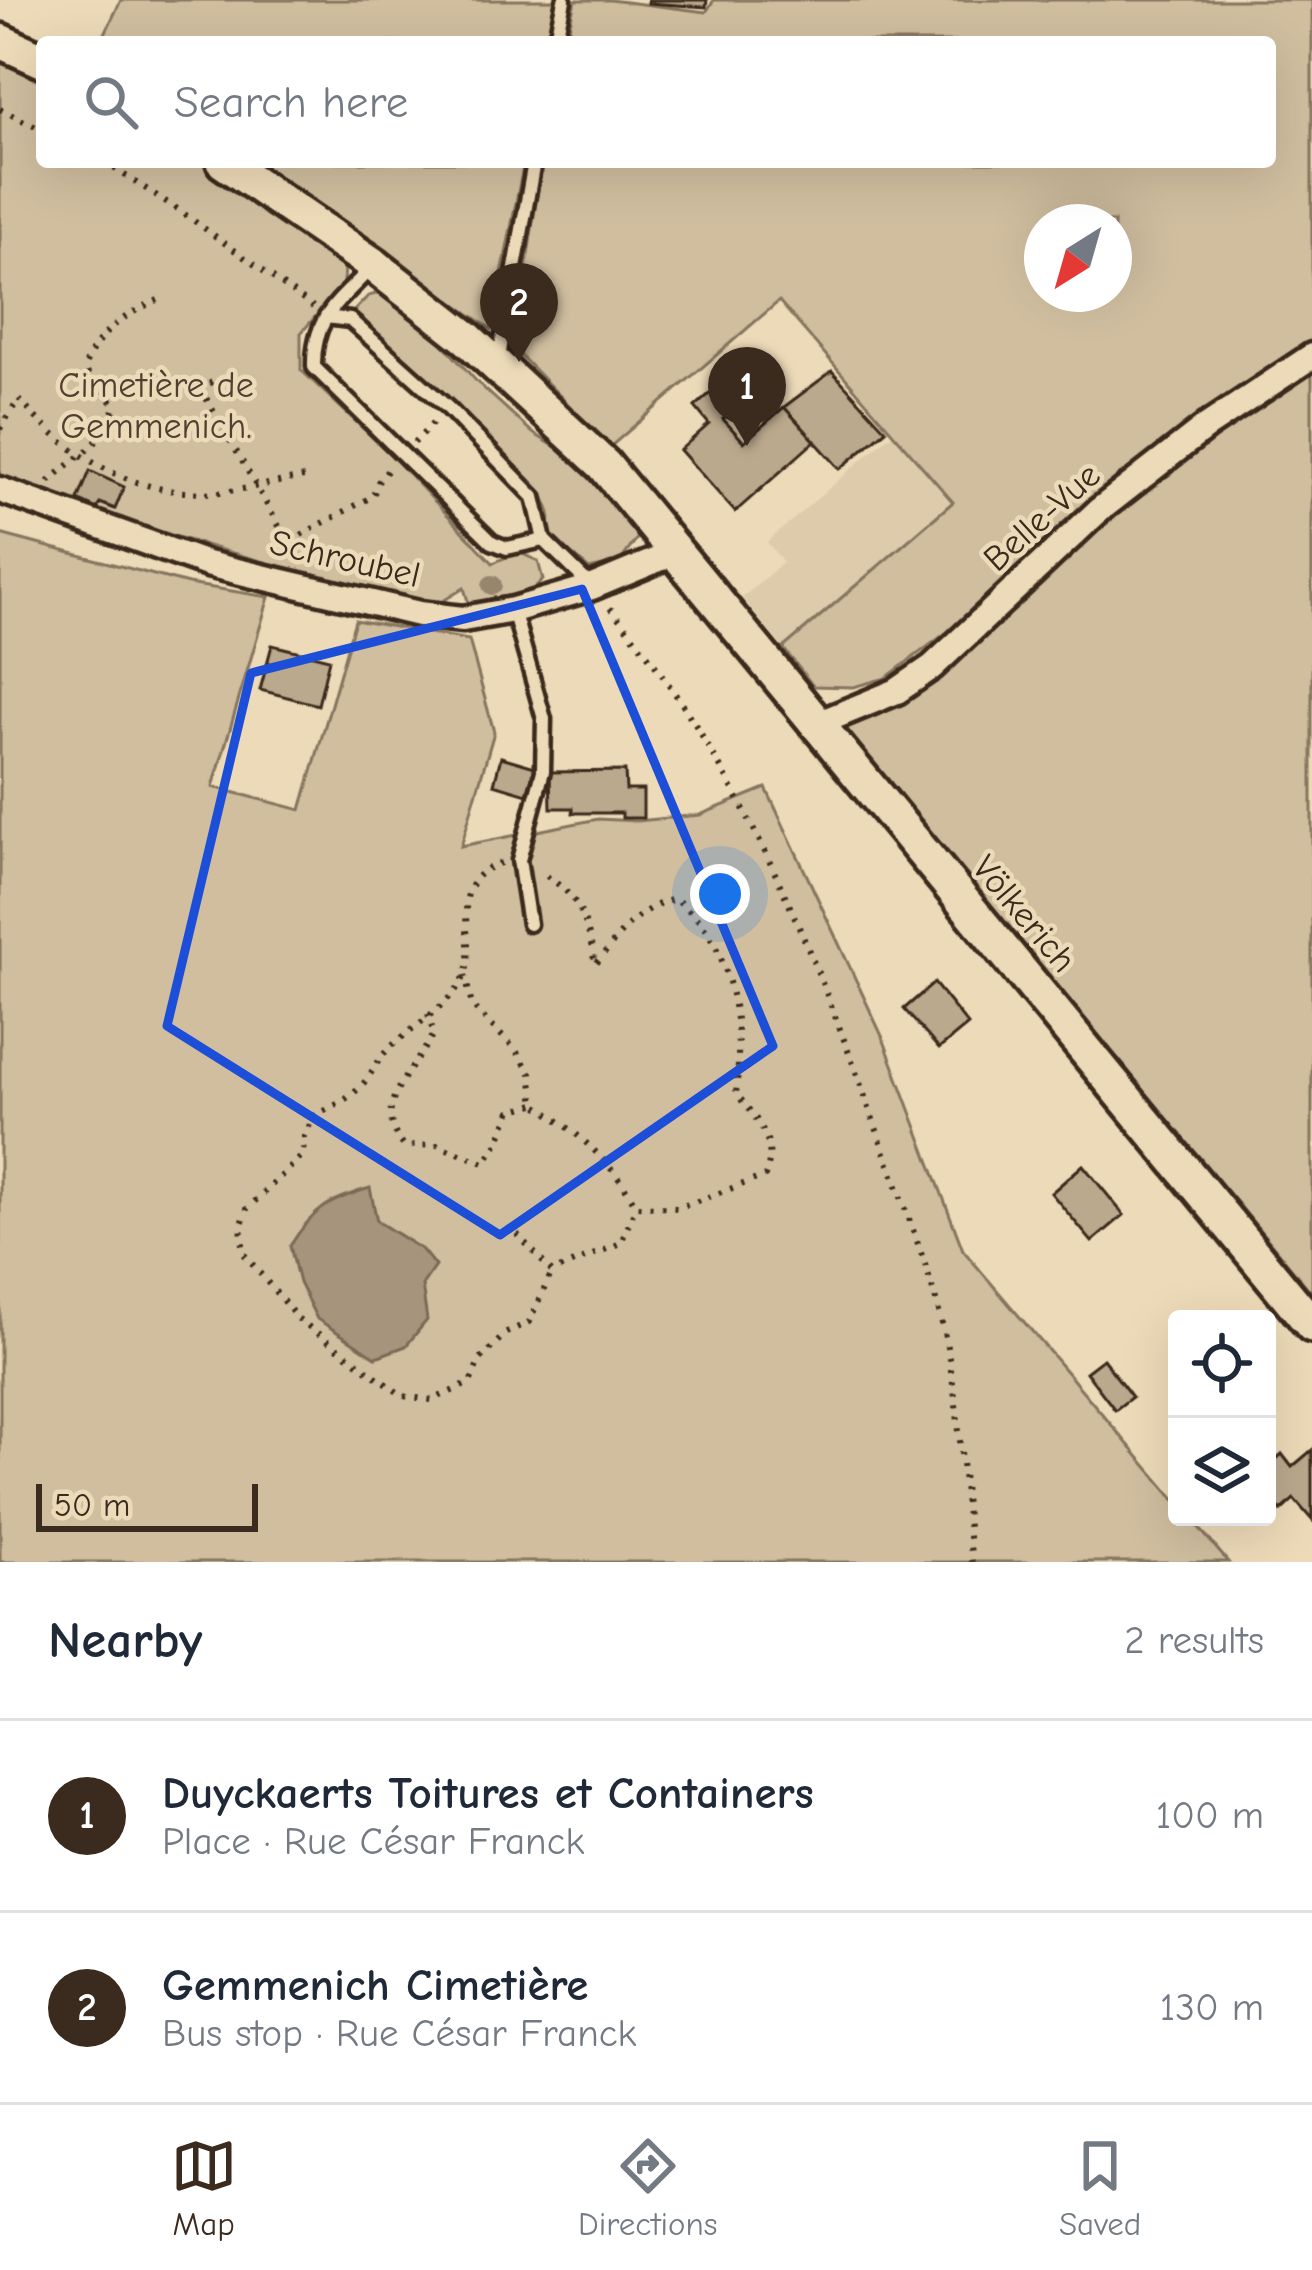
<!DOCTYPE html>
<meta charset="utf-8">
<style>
body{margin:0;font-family:"Comic Neue",sans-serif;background:#f6f6f7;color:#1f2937}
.controls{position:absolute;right:36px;bottom:36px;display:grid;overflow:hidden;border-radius:12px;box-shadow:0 12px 48px #0002}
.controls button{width:108px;height:108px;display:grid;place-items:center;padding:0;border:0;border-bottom:3px solid #e0e1e3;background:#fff;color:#1f2937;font:60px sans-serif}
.compass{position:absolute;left:1024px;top:204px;width:108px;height:108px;border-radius:50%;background:#fff;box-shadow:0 12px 48px #0002;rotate:217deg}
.scale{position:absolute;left:36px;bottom:30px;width:222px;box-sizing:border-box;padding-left:12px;border:6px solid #3b2a1e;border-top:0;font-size:33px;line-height:42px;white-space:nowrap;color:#3b2a1e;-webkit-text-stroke:9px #eddab8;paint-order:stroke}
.you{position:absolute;left:720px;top:894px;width:42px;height:42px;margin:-30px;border:9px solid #fff;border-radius:50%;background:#1a73e8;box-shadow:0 0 0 18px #1a73e833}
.badge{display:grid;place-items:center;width:78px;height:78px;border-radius:50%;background:#3b2a1e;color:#fff;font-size:39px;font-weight:700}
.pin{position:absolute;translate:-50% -99px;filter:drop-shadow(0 3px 6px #0008)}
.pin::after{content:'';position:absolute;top:63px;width:42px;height:36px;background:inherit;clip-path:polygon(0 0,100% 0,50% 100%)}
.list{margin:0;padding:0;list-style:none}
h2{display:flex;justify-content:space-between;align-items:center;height:156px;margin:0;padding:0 48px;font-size:51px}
h2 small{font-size:39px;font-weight:400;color:#747a83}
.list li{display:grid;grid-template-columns:78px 1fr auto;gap:36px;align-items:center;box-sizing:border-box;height:192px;padding:0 48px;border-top:3px solid #e0e1e3}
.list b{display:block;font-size:45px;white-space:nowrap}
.list p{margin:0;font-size:39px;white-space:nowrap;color:#747a83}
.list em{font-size:39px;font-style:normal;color:#747a83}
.icon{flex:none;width:66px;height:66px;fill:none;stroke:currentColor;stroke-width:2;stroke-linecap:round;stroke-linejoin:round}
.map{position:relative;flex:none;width:1312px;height:1562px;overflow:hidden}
.search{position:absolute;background:#fff;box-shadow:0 12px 48px #0002;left:36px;right:36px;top:36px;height:132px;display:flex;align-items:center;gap:30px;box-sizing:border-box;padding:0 42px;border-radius:12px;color:#747a83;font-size:45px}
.sheet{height:540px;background:#fff}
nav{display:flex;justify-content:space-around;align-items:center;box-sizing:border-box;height:168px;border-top:3px solid #e0e1e3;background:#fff;font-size:33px;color:#747a83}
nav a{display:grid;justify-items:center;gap:6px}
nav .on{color:#3b2a1e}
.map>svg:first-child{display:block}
</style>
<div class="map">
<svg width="1312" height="1562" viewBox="0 0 1312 1562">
<rect width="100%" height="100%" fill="#eddab8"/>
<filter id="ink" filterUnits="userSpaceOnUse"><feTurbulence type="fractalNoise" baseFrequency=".00833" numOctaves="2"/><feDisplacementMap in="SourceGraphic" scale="24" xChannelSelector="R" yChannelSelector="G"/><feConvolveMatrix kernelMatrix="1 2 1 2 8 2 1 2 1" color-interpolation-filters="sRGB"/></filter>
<g filter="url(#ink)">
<polygon fill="#decbab" points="894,432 954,502 783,648 742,598 783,562 767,542"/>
<g fill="#d0be9f" stroke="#86745e" stroke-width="3" fill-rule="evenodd">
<polygon points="121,0 557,0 548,42 101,42"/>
<path d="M575 0H610L706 12 714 0H1312V341L1212 406 950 630 886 678 853 687 813 686 783 648 953 502 779 301 610 447 514 349 542 162H1270V42H566ZM1042 222H1114V294H1042Z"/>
<path d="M0 55 42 74V162H200L345 263 344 284 301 333V370L391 455 493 563 518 552 538 561 543 580 527 594 470 608 464 588 438 604C289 571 142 532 0 475Z"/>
<polygon points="255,162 524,162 491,329"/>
<polygon points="380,293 424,323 477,382 533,433 581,463 637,525 638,537 620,562 589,569 549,535 550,513 542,493 364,320 352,313 368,296"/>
<polygon points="1312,373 1312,1293 844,729 915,690 1097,524 1261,404"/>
<polygon points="0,534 188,584 269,597 213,787 301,810 355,620 469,640 494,732 461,846 598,819 637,821 700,815 766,788 883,1038 963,1250 1177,1502 1177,1517 1190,1517 1228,1562 0,1562"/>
</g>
<path fill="#a7947c" stroke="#7c6a56" stroke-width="3" d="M370 1188 377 1221 422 1250 435 1266 422 1285 427 1320 406 1346 376 1357 317 1319 299 1283 290 1246C313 1209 329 1200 370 1188Z"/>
<g fill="#bba98d" stroke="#3b2a1e" stroke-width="3">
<polygon points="648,0 707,0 706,7 648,3"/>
<polygon points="832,371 886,430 840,469 784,407"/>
<polygon points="726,379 744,400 723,419 744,442 784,407 815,441 735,512 680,450 709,424 695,407"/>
<polygon points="90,471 124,487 115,509 100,503 97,509 78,500"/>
<polygon points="272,645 329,659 318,705 260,690"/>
<polygon points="501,757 535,767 527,794 494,784"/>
<polygon points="625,771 626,790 643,790 643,818 622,818 622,813 573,813 573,808 551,808 550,772"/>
<polygon points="934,983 968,1025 939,1049 904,1009"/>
<polygon points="1083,1165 1124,1215 1092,1242 1051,1193"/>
<polygon points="1103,1359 1132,1397 1115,1410 1086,1372"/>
<polygon points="1312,1450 1312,1520 1294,1499 1281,1511 1267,1494 1267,1467 1282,1454 1292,1467"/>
</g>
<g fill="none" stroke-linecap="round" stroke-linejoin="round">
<g stroke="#3b2a1e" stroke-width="21">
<g id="lane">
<polyline points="555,42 564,0"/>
<path d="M373 266C340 301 313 316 314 367L492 542 507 548 544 540"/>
<polyline points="326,317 350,320 448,408 534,497 544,540 590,585"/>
<polyline points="498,363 534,162"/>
<polyline points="513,610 544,719 543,771 519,860 529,924"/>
</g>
</g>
<g stroke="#3b2a1e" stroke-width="33">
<g id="street">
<polyline points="0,490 207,564 419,614 463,619 513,610 592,587 676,552"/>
<polyline points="817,724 897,691 932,667 1098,511 1207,426 1312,356"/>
</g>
</g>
<g stroke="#3b2a1e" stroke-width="42">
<g id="secondary">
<polyline points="0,41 42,60"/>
<polyline points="224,162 374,265 467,338 604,465 1312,1325"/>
</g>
</g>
<g stroke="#3b2a1e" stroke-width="6" stroke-dasharray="3 9" stroke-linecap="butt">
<polyline points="0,109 42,130"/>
<polyline points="104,162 179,210 313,307"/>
<polyline points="212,382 201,389 288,542 373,496 378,482 392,465"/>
<path d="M0 429 19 399C69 459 140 499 221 492 249 489 276 482 304 477"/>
<polyline points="414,443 434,422"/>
<path d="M49 482C76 455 106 446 115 405L89 377 85 366C98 332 127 313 158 300"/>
<path d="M610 608C743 763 818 963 885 1153 908 1218 936 1284 948 1353 961 1422 963 1492 972 1562"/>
<path d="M501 863C441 882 480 940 464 977 451 1006 404 1031 383 1055 375 1065 370 1077 361 1086 348 1100 330 1108 314 1116L304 1137 303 1155 247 1209 241 1227 244 1254 297 1318 403 1396 432 1400 470 1383 479 1361 506 1333 529 1322 552 1272"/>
<path d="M465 975 472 1006 515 1049 531 1073 535 1104C577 1132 612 1161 636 1206"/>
<path d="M428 1014 434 1034C411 1075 369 1105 404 1146L437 1145 484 1163 498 1143 511 1111 535 1104"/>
<path d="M517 1234 552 1272 621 1243 636 1206 678 1208 765 1176C779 1140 757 1121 736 1093 742 1040 736 970 703 926 696 916 685 907 676 899 637 907 619 936 595 965 587 921 582 896 541 873"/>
</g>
<use href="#lane" stroke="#eddab8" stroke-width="12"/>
<use href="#street" stroke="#eddab8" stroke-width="24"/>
<use href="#secondary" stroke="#eddab8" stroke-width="33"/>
</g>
<circle fill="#97856e" cx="492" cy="585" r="10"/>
</g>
<path fill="none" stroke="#1d4ed8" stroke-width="9" stroke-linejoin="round" d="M582 589 773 1046 500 1235 167 1026 251 673Z"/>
<g text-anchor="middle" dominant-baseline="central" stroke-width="9" stroke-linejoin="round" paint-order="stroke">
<g font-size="36" fill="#514031" stroke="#eddab8">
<text x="156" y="385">Cimetière de<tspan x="156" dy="41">Gemmenich.</tspan></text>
</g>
<g font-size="36" fill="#3b2a1e" stroke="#eddab8">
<text transform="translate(1042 517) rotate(-42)">Belle-Vue</text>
<text transform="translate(345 559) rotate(13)">Schroubel</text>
<text transform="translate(1024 914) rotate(50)">Völkerich</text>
</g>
</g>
</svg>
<div class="controls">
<button><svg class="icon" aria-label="locate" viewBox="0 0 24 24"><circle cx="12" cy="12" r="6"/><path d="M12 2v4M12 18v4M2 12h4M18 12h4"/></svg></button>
<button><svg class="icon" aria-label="layers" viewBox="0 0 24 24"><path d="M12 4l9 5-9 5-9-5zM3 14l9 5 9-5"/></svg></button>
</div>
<svg class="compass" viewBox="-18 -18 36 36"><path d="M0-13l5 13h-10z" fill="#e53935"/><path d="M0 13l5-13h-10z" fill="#747a83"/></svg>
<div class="scale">50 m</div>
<div class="you"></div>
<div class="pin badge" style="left:747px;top:446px">1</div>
<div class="pin badge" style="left:519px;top:362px">2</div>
<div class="search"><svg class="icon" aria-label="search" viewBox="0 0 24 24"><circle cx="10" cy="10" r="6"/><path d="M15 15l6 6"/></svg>Search here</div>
</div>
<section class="sheet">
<h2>Nearby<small>2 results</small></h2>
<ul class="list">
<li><span class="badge">1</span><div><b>Duyckaerts Toitures et Containers</b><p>Place · Rue César Franck</p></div><em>100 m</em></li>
<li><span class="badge">2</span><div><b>Gemmenich Cimetière</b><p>Bus stop · Rue César Franck</p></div><em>130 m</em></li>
</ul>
</section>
<nav>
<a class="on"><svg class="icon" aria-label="map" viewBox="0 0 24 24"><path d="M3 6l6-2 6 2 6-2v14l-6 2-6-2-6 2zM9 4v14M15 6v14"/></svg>Map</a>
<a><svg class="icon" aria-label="directions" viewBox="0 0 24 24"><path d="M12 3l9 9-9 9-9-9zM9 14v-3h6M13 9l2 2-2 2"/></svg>Directions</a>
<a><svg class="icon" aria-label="saved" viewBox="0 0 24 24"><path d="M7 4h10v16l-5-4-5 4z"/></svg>Saved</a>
</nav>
